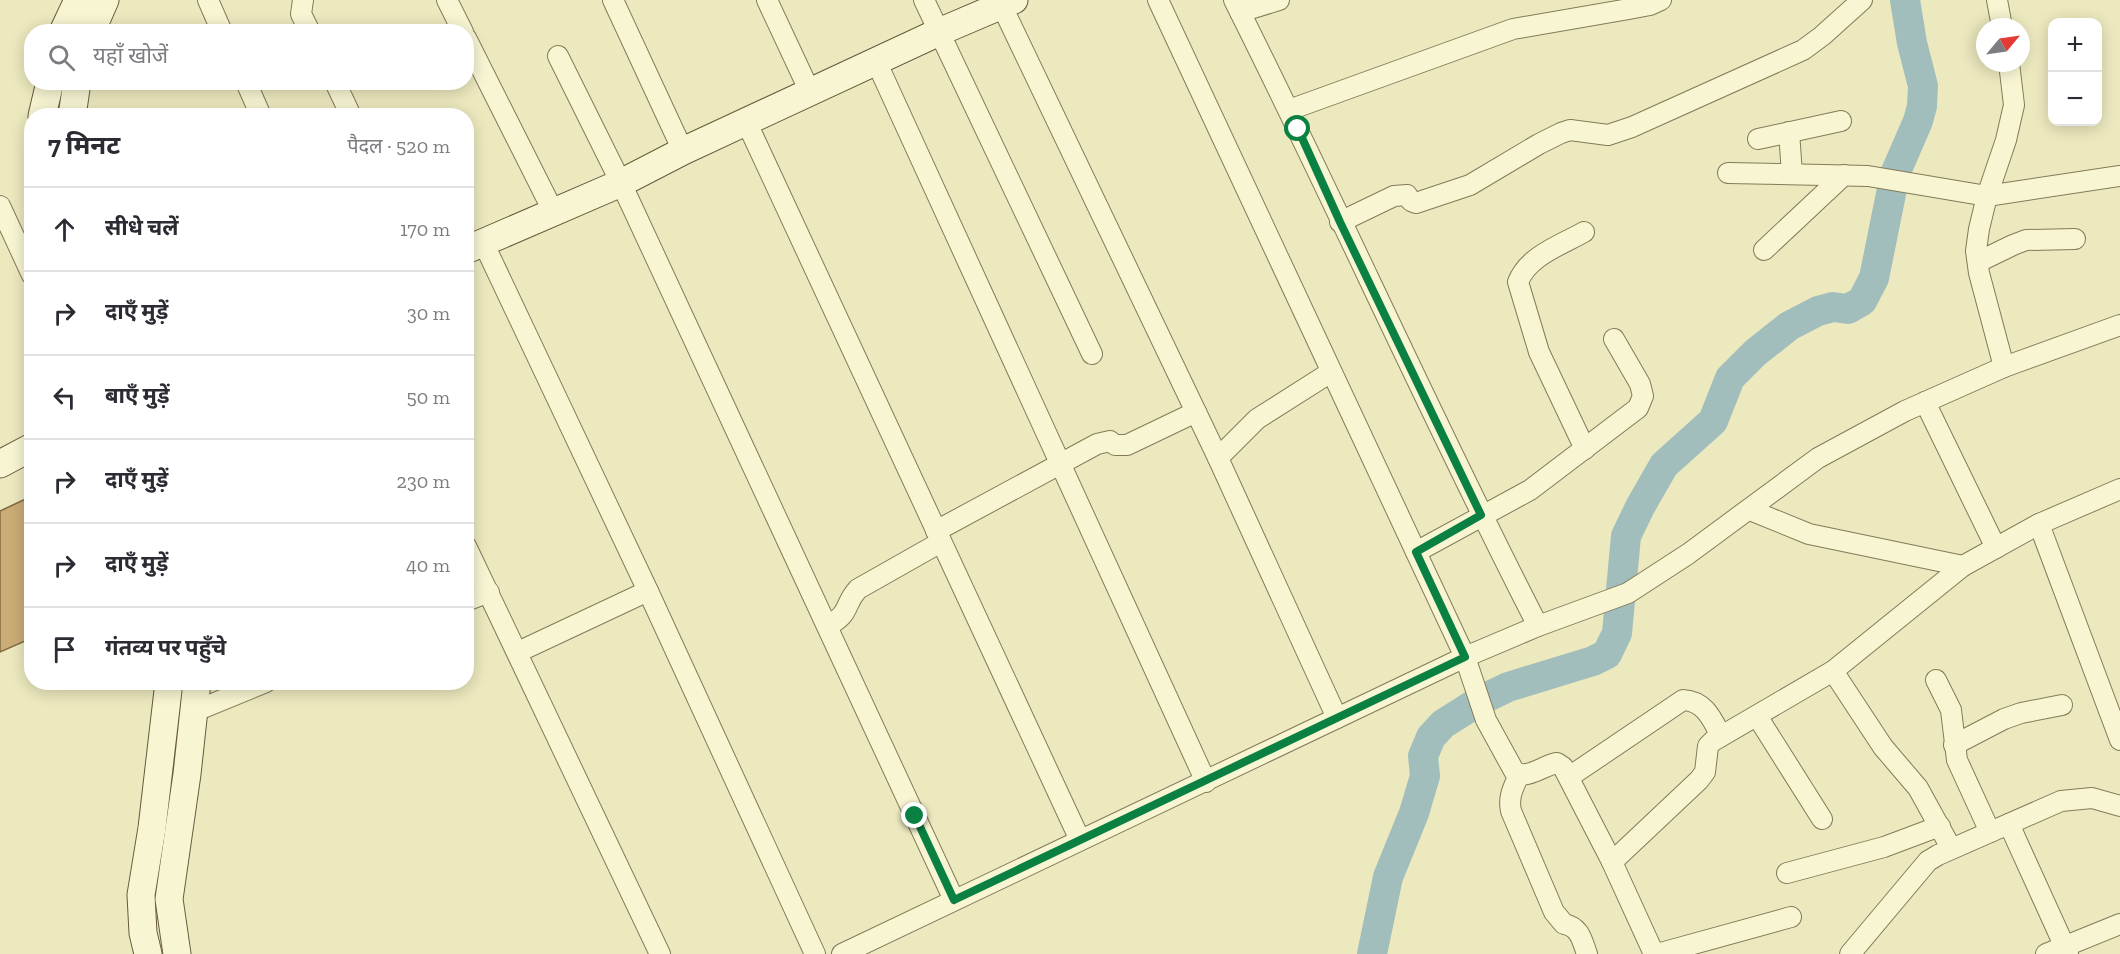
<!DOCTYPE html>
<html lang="hi">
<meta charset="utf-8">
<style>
body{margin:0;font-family:"Zilla Slab","Noto Sans Devanagari",serif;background:#f7f7f7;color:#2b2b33}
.controls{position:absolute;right:18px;top:18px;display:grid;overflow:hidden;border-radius:12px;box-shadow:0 3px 15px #0003}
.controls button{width:54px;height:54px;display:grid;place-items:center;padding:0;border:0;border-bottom:2px solid #e1e1e2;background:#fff;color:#2b2b33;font:30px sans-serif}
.compass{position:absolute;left:1976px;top:18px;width:54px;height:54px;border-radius:50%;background:#fff;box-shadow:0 3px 15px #0003;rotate:61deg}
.stop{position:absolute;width:18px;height:18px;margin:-14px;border:4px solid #0b8043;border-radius:50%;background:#fff}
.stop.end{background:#0b8043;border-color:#fff;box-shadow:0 2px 6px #0008}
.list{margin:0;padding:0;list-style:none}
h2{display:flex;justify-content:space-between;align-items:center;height:78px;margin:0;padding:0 24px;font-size:26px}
h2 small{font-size:20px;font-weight:400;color:#7c7c81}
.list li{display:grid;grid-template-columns:39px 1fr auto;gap:18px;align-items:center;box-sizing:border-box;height:84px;padding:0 24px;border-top:2px solid #e1e1e2}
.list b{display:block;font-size:22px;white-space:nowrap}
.list em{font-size:20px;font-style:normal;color:#7c7c81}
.icon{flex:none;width:33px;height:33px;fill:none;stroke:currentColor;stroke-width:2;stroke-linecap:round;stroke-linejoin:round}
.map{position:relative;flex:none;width:2120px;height:954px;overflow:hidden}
.search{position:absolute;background:#fff;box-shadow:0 3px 15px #0003;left:24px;top:24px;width:450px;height:66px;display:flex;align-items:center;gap:15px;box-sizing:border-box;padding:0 21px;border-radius:24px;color:#7c7c81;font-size:22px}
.panel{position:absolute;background:#fff;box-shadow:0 3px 15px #0003;left:24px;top:108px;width:450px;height:582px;border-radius:24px}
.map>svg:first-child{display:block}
</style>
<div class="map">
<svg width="2120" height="954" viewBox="0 0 2120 954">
<rect width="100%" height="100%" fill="#ece9bf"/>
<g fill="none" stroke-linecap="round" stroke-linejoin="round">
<polyline stroke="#a2bebc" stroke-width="30" points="1372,954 1388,877 1414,813 1425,776 1423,756 1431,737 1443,724 1481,700 1508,687 1593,661 1607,654 1617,633 1626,536 1640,507 1664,465 1713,421 1730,378 1755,353 1789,326 1818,311 1833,307 1848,309 1862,301 1874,278 1895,174 1918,121 1922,106 1923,86 1912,43 1905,0"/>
</g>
<polygon fill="#caac76" stroke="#83693f" stroke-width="1.5" points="32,496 32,638 0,652 0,511"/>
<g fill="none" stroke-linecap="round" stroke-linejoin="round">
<g stroke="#847a58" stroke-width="22">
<g id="street">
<polyline points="208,0 222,32"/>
<polyline points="303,0 301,14 310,32"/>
<polyline points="447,0 463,32"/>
<polyline points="613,0 683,151"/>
<polyline points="767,0 810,92"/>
<polyline points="924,0 1092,354"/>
<polyline points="999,0 1218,458 1337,718"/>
<path d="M1158 0 1465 657 1486 720 1514 771C1527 781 1543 765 1557 763L1563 767 1612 862 1654 954"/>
<path d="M1234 0C1338 207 1432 420 1538 626"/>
<polyline points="1997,0 2002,27"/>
<polyline points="1240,12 1279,0"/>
<polyline points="466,38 554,213"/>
<polyline points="558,56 621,183 954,900"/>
<polyline points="876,61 1206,782"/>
<polyline points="246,82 261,116"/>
<polyline points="335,82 351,116"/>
<polyline points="1289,110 1513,29 1629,9 1650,5 1661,0"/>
<polyline points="746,121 1080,840"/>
<polyline points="1789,132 1792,174"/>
<polyline points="1758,139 1841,121"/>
<polyline points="1728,173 1868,176 1987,196 2120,176"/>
<polyline points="0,206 32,275"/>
<polyline points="1340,222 1394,196 1407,195 1411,201 1416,203 1470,185 1539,144 1561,133 1570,130 1608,135 1632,127 1803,50 1822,36 1862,0"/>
<path d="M1584 232C1561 245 1528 256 1518 282L1539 352 1585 449"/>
<polyline points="483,242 648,591 815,954"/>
<polyline points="1764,250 1844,175"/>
<polyline points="1978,262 2013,245 2026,240 2075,239"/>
<polyline points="2004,367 1979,273 1976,251 1979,229 1987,196 2006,140 2014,105 2009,63"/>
<polyline points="1925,402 1996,548"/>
<polyline points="1218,458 1257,419 1331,372"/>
<polyline points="2120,489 2039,524 2120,740"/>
<polyline points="1750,510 1809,534 1963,566"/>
<polyline points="936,531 1097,444 1110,441 1115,445 1127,445 1196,412"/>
<polyline points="466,546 660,954"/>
<polyline points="1416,552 1530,490 1638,408 1643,396 1640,384 1614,339"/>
<polyline points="466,601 489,592"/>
<path d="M827 626C852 613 843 605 858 589L941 542"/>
<polyline points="518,652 648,591"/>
<polyline points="1833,671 1963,566 2039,524"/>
<polyline points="1936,680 1951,710 1957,760 1990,832"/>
<polyline points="193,712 266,682"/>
<polyline points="1757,716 1822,819"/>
<polyline points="1954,745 2004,719 2021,713 2062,705"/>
<path d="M1519 775C1513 788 1508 797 1511 811L1554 912 1564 924C1580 927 1582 940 1587 954"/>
<path d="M1569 777 1683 700C1705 701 1712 719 1721 736"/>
<polyline points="2009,824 2068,954"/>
<polyline points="1612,862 1699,780 1705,772 1708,746 1713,741 1833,671 1883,747 1918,788 1951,848"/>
<polyline points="1787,873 1884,847 1940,826"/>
<polyline points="842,954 1465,657 1538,626 1628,593 1688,554 1818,458 1905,411 2004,367 2120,325"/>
<polyline points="1657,954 1791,917"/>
<polyline points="1850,954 1928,861 1938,855 2061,801 2092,798 2120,806"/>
<polyline points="2046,954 2120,924"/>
</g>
</g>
<g stroke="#665a3c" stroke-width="29">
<g id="secondary">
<polyline points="63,32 78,0"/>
<polyline points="91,32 105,0"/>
<polyline points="42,116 50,82"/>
<polyline points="72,116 77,82"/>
<polyline points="466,250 621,183 683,151 939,32 1014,0"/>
<polyline points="0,464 32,447"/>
<polyline points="148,954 143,933 141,895 152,828 169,682"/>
<polyline points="177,954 169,899 187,774 197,682"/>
</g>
</g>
<use href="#street" stroke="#f7f5d2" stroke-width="20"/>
<use href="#secondary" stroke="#f7f5d2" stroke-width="27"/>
</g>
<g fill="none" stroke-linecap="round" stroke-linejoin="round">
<polyline stroke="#0b8043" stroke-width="8" points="915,816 954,900 1465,657 1416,552 1481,515 1340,222 1298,129"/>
</g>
</svg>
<div class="controls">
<button>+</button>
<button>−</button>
</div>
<svg class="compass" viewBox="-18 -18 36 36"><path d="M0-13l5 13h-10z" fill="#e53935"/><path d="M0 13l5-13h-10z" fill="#7c7c81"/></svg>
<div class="stop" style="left:1298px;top:129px"></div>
<div class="stop end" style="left:915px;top:816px"></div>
<div class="search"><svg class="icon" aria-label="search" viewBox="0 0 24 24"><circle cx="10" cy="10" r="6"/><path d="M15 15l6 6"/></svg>यहाँ खोजें</div>
<section class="panel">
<h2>7 मिनट<small>पैदल · 520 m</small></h2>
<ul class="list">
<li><svg class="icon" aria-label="ahead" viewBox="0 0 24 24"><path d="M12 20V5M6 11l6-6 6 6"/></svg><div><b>सीधे चलें</b></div><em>170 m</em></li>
<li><svg class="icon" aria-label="right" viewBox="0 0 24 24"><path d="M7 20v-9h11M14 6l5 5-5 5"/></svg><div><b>दाएँ मुड़ें</b></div><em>30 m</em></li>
<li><svg class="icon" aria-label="left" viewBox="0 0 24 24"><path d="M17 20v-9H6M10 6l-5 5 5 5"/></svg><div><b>बाएँ मुड़ें</b></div><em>50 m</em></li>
<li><svg class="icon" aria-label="right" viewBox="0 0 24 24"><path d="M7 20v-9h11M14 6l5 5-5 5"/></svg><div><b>दाएँ मुड़ें</b></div><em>230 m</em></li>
<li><svg class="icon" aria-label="right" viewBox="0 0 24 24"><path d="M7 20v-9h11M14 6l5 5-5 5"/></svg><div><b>दाएँ मुड़ें</b></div><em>40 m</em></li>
<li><svg class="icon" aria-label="arrive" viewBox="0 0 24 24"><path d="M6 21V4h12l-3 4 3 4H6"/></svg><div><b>गंतव्य पर पहुँचे</b></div></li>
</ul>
</section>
</div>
